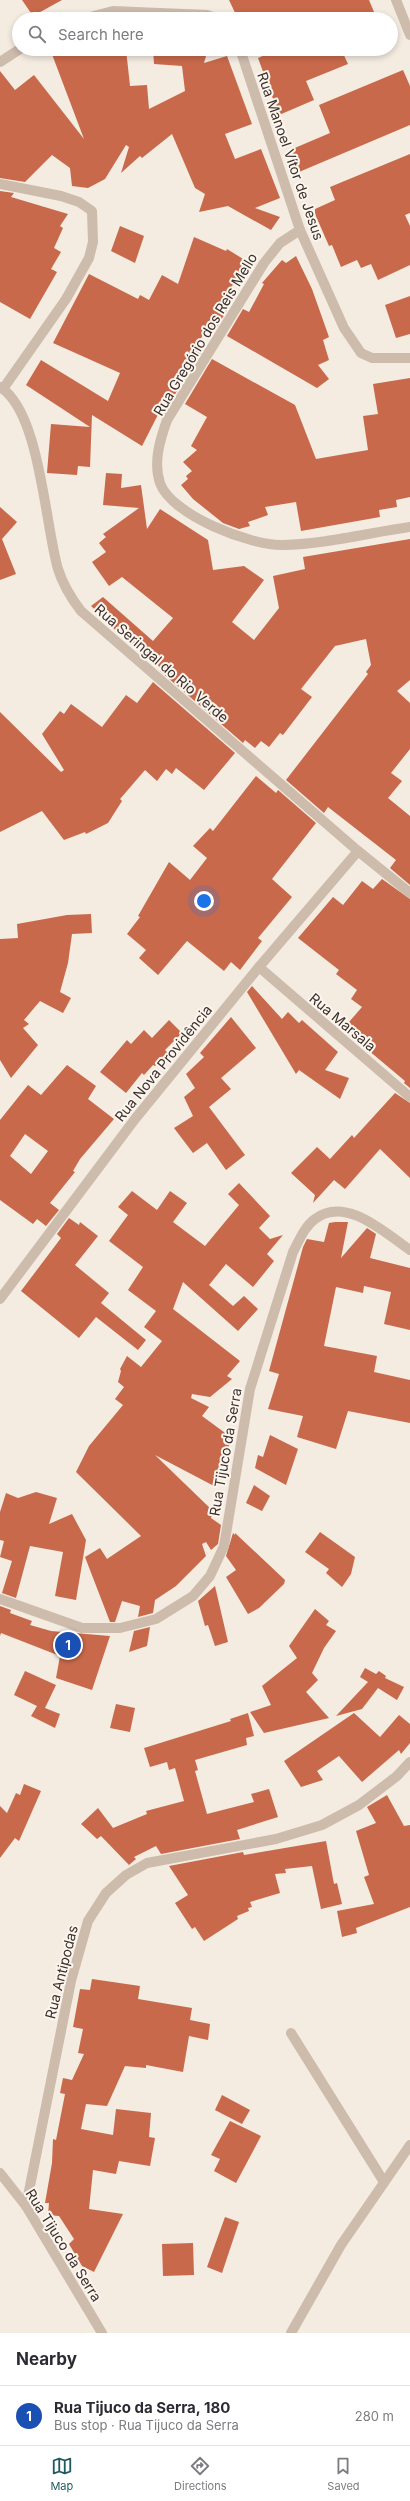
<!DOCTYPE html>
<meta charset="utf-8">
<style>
body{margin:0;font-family:Inter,sans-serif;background:#f7f7f7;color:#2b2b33}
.you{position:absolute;left:204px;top:901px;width:14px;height:14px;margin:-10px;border:3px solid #fff;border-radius:50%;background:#1a73e8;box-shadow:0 0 0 6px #1a73e833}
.badge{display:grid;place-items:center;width:26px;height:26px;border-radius:50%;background:#1f5a5e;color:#fff;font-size:13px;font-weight:700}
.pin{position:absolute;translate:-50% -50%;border:2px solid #fff;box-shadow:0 1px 4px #0006}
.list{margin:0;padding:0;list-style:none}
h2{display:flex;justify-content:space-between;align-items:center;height:52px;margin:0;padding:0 16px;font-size:17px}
h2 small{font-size:13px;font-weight:400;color:#7c7c81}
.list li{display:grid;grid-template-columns:26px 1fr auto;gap:12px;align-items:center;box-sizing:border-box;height:60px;padding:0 16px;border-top:1px solid #e1e1e2}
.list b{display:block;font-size:15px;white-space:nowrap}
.list p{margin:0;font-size:13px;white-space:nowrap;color:#7c7c81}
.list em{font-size:13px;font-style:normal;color:#7c7c81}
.icon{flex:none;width:22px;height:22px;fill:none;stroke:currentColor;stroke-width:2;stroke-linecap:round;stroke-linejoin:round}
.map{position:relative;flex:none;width:410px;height:2333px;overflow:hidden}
.search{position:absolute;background:#fff;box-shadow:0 2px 6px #0003;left:12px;right:12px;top:12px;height:44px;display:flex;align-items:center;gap:10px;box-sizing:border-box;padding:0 14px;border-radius:22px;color:#7c7c81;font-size:15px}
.sheet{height:112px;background:#fff}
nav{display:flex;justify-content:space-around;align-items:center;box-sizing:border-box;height:56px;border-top:1px solid #e1e1e2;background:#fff;font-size:11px;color:#7c7c81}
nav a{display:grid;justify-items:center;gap:2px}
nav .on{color:#1f5a5e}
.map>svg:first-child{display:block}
</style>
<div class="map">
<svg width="410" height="2333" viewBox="0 0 410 2333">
<rect width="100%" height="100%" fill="#f4ebe1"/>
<g fill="#c8694b" fill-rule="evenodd">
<polygon points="22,0 62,0 33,16"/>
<polygon points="229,0 369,0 377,19 238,19"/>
<polygon points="50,49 126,49 130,86 147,85 149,109 185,91 182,66 154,64 153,49 208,49 204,63 227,56 252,124 225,134 235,159 261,149 280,198 255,208 280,217 271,230 228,206 199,212 205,194 195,188 172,134 142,158 140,156 121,173 129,147 126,145 105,179 88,188 72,186 70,168 52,155 25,182 0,178 0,71 15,90 34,75 84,139"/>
<polygon points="263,49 341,49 348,64 306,81 314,100 279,115 258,58 265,55"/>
<polygon points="403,70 410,86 410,125 299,172 290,150 330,133 319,105"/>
<polygon points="410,154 410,213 405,215 410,226 410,265 378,280 371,264 361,268 357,260 341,267 332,245 329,246 315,214 315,209 335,200 330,187"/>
<polygon points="0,191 14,193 11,197 68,214 60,226 63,228 54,248 61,252 51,269 57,272 30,319 0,302"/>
<polygon points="120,226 144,236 135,263 111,251"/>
<polygon points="194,237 226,251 227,249 248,262 224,298 232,302 215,330 208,325 195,350 201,353 172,399 168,395 142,446 92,415 90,467 78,466 77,475 47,473 51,424 90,427 26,385 41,360 108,401 120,373 53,343 89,274 138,299 140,295 149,300 162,275 178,284"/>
<polygon points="296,256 312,289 329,337 323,340 329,360 318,365 329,379 317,388 227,336 243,309 249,312 264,284 262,283 282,260 286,263"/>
<polygon points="410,296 410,334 396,338 385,305"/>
<polygon points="212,359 295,405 316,459 368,450 363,416 378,414 373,384 410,378 410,497 396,500 397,507 379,510 380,517 301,531 296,502 265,507 268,515 248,522 250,526 239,529 223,523 193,499 181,485 188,479 186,476 192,471 183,462 197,450 191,446 207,417 185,404"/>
<polygon points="106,473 122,474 121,488 141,485 147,529 160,509 208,540 213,570 244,566 264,580 232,622 254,640 279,608 273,576 305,569 303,557 410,539 410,680 397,691 410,703 410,749 391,773 402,781 388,798 410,816 410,885 390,868 396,860 328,807 324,813 286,780 368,674 366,672 371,665 366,639 335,646 301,689 312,697 283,735 280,733 269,747 261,741 255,748 245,740 243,743 160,671 162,669 142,651 98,616 100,614 91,606 103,597 153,641 173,618 122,577 109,586 92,562 106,552 99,543 106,537 103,534 139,508 103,505"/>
<polygon points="0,507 17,522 2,539 16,574 0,580"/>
<polygon points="153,682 235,753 204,790 176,768 172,774 166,769 157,781 145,770 120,799 122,801 108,823 86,834 85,832 64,840 42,811 0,832 0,712 61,772 64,770 42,734 60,711 64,714 71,704 102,727 126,695 137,703"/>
<polygon points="256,776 276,793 278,790 316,823 272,879 292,897 258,938 262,941 240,970 231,962 224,971 187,941 158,975 139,958 146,950 127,934 140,917 138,916 169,862 190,880 207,858 193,846 210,828 213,831"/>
<polygon points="382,879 410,899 410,1088 404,1083 405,1081 343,1029 362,1007 351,999 357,990 336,974 339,970 298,938 333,897 343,905 362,881 373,889"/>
<polygon points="91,914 92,933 72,934 68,963 60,992 71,998 63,1013 40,1001 24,1020 29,1024 23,1028 38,1045 11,1078 0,1060 0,939 18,938 17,924 67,915"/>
<polygon points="252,986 282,1019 288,1012 299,1023 302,1020 338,1052 325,1070 349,1078 340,1099 299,1070 296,1074 247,992"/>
<polygon points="231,1017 256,1048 221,1078 231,1089 209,1107 245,1155 226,1170 207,1143 193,1153 174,1128 193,1116 184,1097 195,1088 186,1074 204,1057 200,1053"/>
<polygon points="169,1020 182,1033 165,1050 168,1053 155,1066 153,1065 144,1075 142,1073 126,1093 100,1072 127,1040 131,1044 144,1030 152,1038"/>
<path d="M67 1065 96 1086 88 1099 114 1119 80 1159 73 1171 75 1172 50 1203 59 1210 46 1226 37 1219 33 1224 0 1200V1120L28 1085 41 1095ZM25 1134 48 1151 31 1174 10 1156Z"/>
<polygon points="395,1093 410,1103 410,1178 380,1149 345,1189 334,1180 313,1203 315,1195 291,1173 317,1147 330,1159 352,1135 354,1138"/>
<polygon points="239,1183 270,1216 259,1228 270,1239 283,1235 267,1254 274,1261 253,1287 226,1264 209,1285 233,1306 244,1296 258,1309 238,1331 183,1282 173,1309 240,1361 227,1376 232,1379 210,1397 192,1394 191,1398 209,1407 202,1416 232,1438 214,1486 155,1455 213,1511 211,1518 221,1525 218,1544 211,1550 206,1542 202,1544 206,1556 176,1586 155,1600 153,1613 138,1617 140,1606 122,1601 115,1622 110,1622 85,1557 100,1548 107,1559 141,1536 76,1472 89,1446 123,1405 115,1399 124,1387 118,1382 121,1371 120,1369 127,1356 141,1367 162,1341 144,1327 156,1311 128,1290 143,1267 109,1241 128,1215 118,1207 132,1191 157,1210 170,1191 187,1203 173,1222 205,1246 239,1205 228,1194"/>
<polygon points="69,1218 79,1225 80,1222 98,1236 75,1265 109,1293 101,1303 146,1340 138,1350 96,1317 79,1338 21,1291 61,1238 57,1234"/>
<polygon points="335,1222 348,1222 341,1258 367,1228 376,1234 370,1258 410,1268 410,1330 384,1324 391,1292 364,1286 363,1293 336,1287 324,1346 377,1356 374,1372 410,1380 410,1423 348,1411 336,1449 297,1437 303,1416 268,1409 279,1374 269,1371 303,1247 307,1239 324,1242 329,1223"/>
<polygon points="270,1435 298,1449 286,1485 255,1468 258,1455 263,1457"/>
<polygon points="254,1485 270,1496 262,1511 246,1503"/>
<polygon points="36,1492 57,1498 49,1524 72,1514 86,1540 76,1600 55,1596 63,1552 30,1546 16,1598 2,1593 12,1561 0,1557 4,1541 0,1540 0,1512 6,1493 18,1498"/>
<polygon points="320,1532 355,1557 351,1574 342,1587 326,1573 329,1569 305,1552"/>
<polygon points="233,1533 235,1535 235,1533 285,1580 284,1584 259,1608 248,1614 226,1577 236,1570 226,1556"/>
<polygon points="215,1586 228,1642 215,1646 208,1625 205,1626 198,1601"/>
<polygon points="0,1606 11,1610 10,1613 32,1621 30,1625 51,1631 110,1636 92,1690 56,1678 60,1656 1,1633 0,1636"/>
<polygon points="315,1609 329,1621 326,1625 336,1631 324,1648 312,1673 318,1680 306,1692 329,1718 264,1733 250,1712 271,1705 262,1686 297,1658 289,1646"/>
<polygon points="150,1627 147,1646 129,1652 134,1631"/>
<polygon points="365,1668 376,1674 379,1671 386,1676 385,1678 404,1687 397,1700 378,1688 362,1709 336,1716 368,1682 360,1677"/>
<polygon points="25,1671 56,1685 45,1708 60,1714 55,1728 31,1716 37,1706 14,1695"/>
<polygon points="116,1704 135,1708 130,1732 110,1728"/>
<polygon points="248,1713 254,1736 246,1738 247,1745 195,1760 198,1770 195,1771 207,1814 254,1802 251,1794 269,1789 278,1817 237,1830 240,1839 161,1854 156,1846 134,1857 136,1859 129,1865 101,1836 97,1839 81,1824 98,1808 113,1828 147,1814 146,1811 184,1801 175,1768 169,1770 167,1762 150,1767 144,1748 231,1721 230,1719"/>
<polygon points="354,1713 380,1737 399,1715 410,1724 410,1743 401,1754 399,1750 362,1782 339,1756 317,1771 323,1780 301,1787 284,1761"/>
<polygon points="24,1784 41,1791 19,1841 15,1838 0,1858 0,1806 7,1813 16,1793 20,1795"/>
<polygon points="387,1795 404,1826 410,1825 410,1907 356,1928 357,1933 342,1937 337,1911 374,1904 364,1877 369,1875 356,1831 376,1823 367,1807"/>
<polygon points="326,1841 334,1884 337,1883 342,1904 321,1909 312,1866 285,1869 286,1873 275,1874 280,1893 250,1902 252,1907 248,1908 249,1911 237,1916 238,1919 204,1941 195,1927 192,1929 175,1903 188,1895 169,1866 243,1852 244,1855"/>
<polygon points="92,1979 140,1986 138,1999 192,2008 190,2020 210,2024 208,2040 189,2036 183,2072 146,2065 146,2068 125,2066 107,2106 86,2104 81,2129 113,2135 116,2109 151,2113 149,2137 155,2138 150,2166 119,2161 116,2174 93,2170 89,2209 123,2214 94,2272 82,2266 69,2244 74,2239 59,2216 48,2215 49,2203 45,2203 52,2163 53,2139 56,2140 65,2094 60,2093 63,2078 72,2080 84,2054 78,2053 83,2029 73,2027 80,1989 90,1990"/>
<polygon points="222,2095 250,2110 242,2124 215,2110"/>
<polygon points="230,2121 261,2136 236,2183 214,2171 220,2159 211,2155"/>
<polygon points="225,2217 239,2222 222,2273 207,2267"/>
<polygon points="193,2243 194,2275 163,2276 162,2244"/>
</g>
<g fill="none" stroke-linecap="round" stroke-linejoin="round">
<g stroke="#cdbbac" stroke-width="10">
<polyline points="396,0 410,35"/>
<polyline points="82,19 113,11 207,15 220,19"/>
<polyline points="240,49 300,230 344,328 361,353 372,358 410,358"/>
<polyline points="0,62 20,49"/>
<polyline points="0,184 61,196 79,202 92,211 93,242 89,258 66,299 3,389"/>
<path d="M300 230 280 243 264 263 167 420C160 440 153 462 160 483 171 515 251 546 283 545 325 544 368 533 410 527"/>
<path d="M0 387C40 411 45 525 58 569 63 585 71 598 81 611L358 851 410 893"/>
<polyline points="259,967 410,1097"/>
<polyline points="0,1299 135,1119 259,967 358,851"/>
<path d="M0 1599 82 1628H120L156 1619 193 1596 210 1576 224 1546 250 1389 293 1252C299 1241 304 1227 315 1219 346 1195 386 1234 410 1250"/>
<polyline points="291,2033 384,2182"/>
<polyline points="0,2173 26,2206 102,2333"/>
<polyline points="26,2206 71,1981 88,1921 106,1893 126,1875 147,1863 276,1839 322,1825 359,1805 397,1776 410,1762"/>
<polyline points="291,2333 341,2245 410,2145"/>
</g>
</g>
<g text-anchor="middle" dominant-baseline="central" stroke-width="4" stroke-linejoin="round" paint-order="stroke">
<g font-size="14" fill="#3b302b" stroke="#fbf5ee">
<text transform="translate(291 156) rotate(71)">Rua Manoel Vítor de Jesus</text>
<text transform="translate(205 334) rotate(-59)">Rua Gregório dos Reis Mello</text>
<text transform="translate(162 663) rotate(41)">Rua Seringal do Rio Verde</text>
<text transform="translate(343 1022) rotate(40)">Rua Marsala</text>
<text transform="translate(163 1063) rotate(-51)">Rua Nova Providência</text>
<text transform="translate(225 1452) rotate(-80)">Rua Tijuco da Serra</text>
<text transform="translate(61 1972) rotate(-76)">Rua Antipodas</text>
<text transform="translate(64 2245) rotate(58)">Rua Tijuco da Serra</text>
</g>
</g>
</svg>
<div class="you"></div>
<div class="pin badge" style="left:68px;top:1645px;background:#1a4fb4">1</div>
<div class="search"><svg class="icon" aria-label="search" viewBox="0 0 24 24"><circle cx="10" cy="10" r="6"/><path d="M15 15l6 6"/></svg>Search here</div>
</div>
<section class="sheet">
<h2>Nearby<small></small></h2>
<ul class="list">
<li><span class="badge" style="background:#1a4fb4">1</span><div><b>Rua Tijuco da Serra, 180</b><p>Bus stop · Rua Tijuco da Serra</p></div><em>280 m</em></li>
</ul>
</section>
<nav>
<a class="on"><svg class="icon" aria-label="map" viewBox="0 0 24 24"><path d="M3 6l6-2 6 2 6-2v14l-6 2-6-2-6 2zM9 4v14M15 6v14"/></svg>Map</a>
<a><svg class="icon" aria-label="directions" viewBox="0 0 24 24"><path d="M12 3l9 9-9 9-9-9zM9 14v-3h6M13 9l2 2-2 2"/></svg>Directions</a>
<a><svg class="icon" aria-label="saved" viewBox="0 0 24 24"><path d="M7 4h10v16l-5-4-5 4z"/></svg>Saved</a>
</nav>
